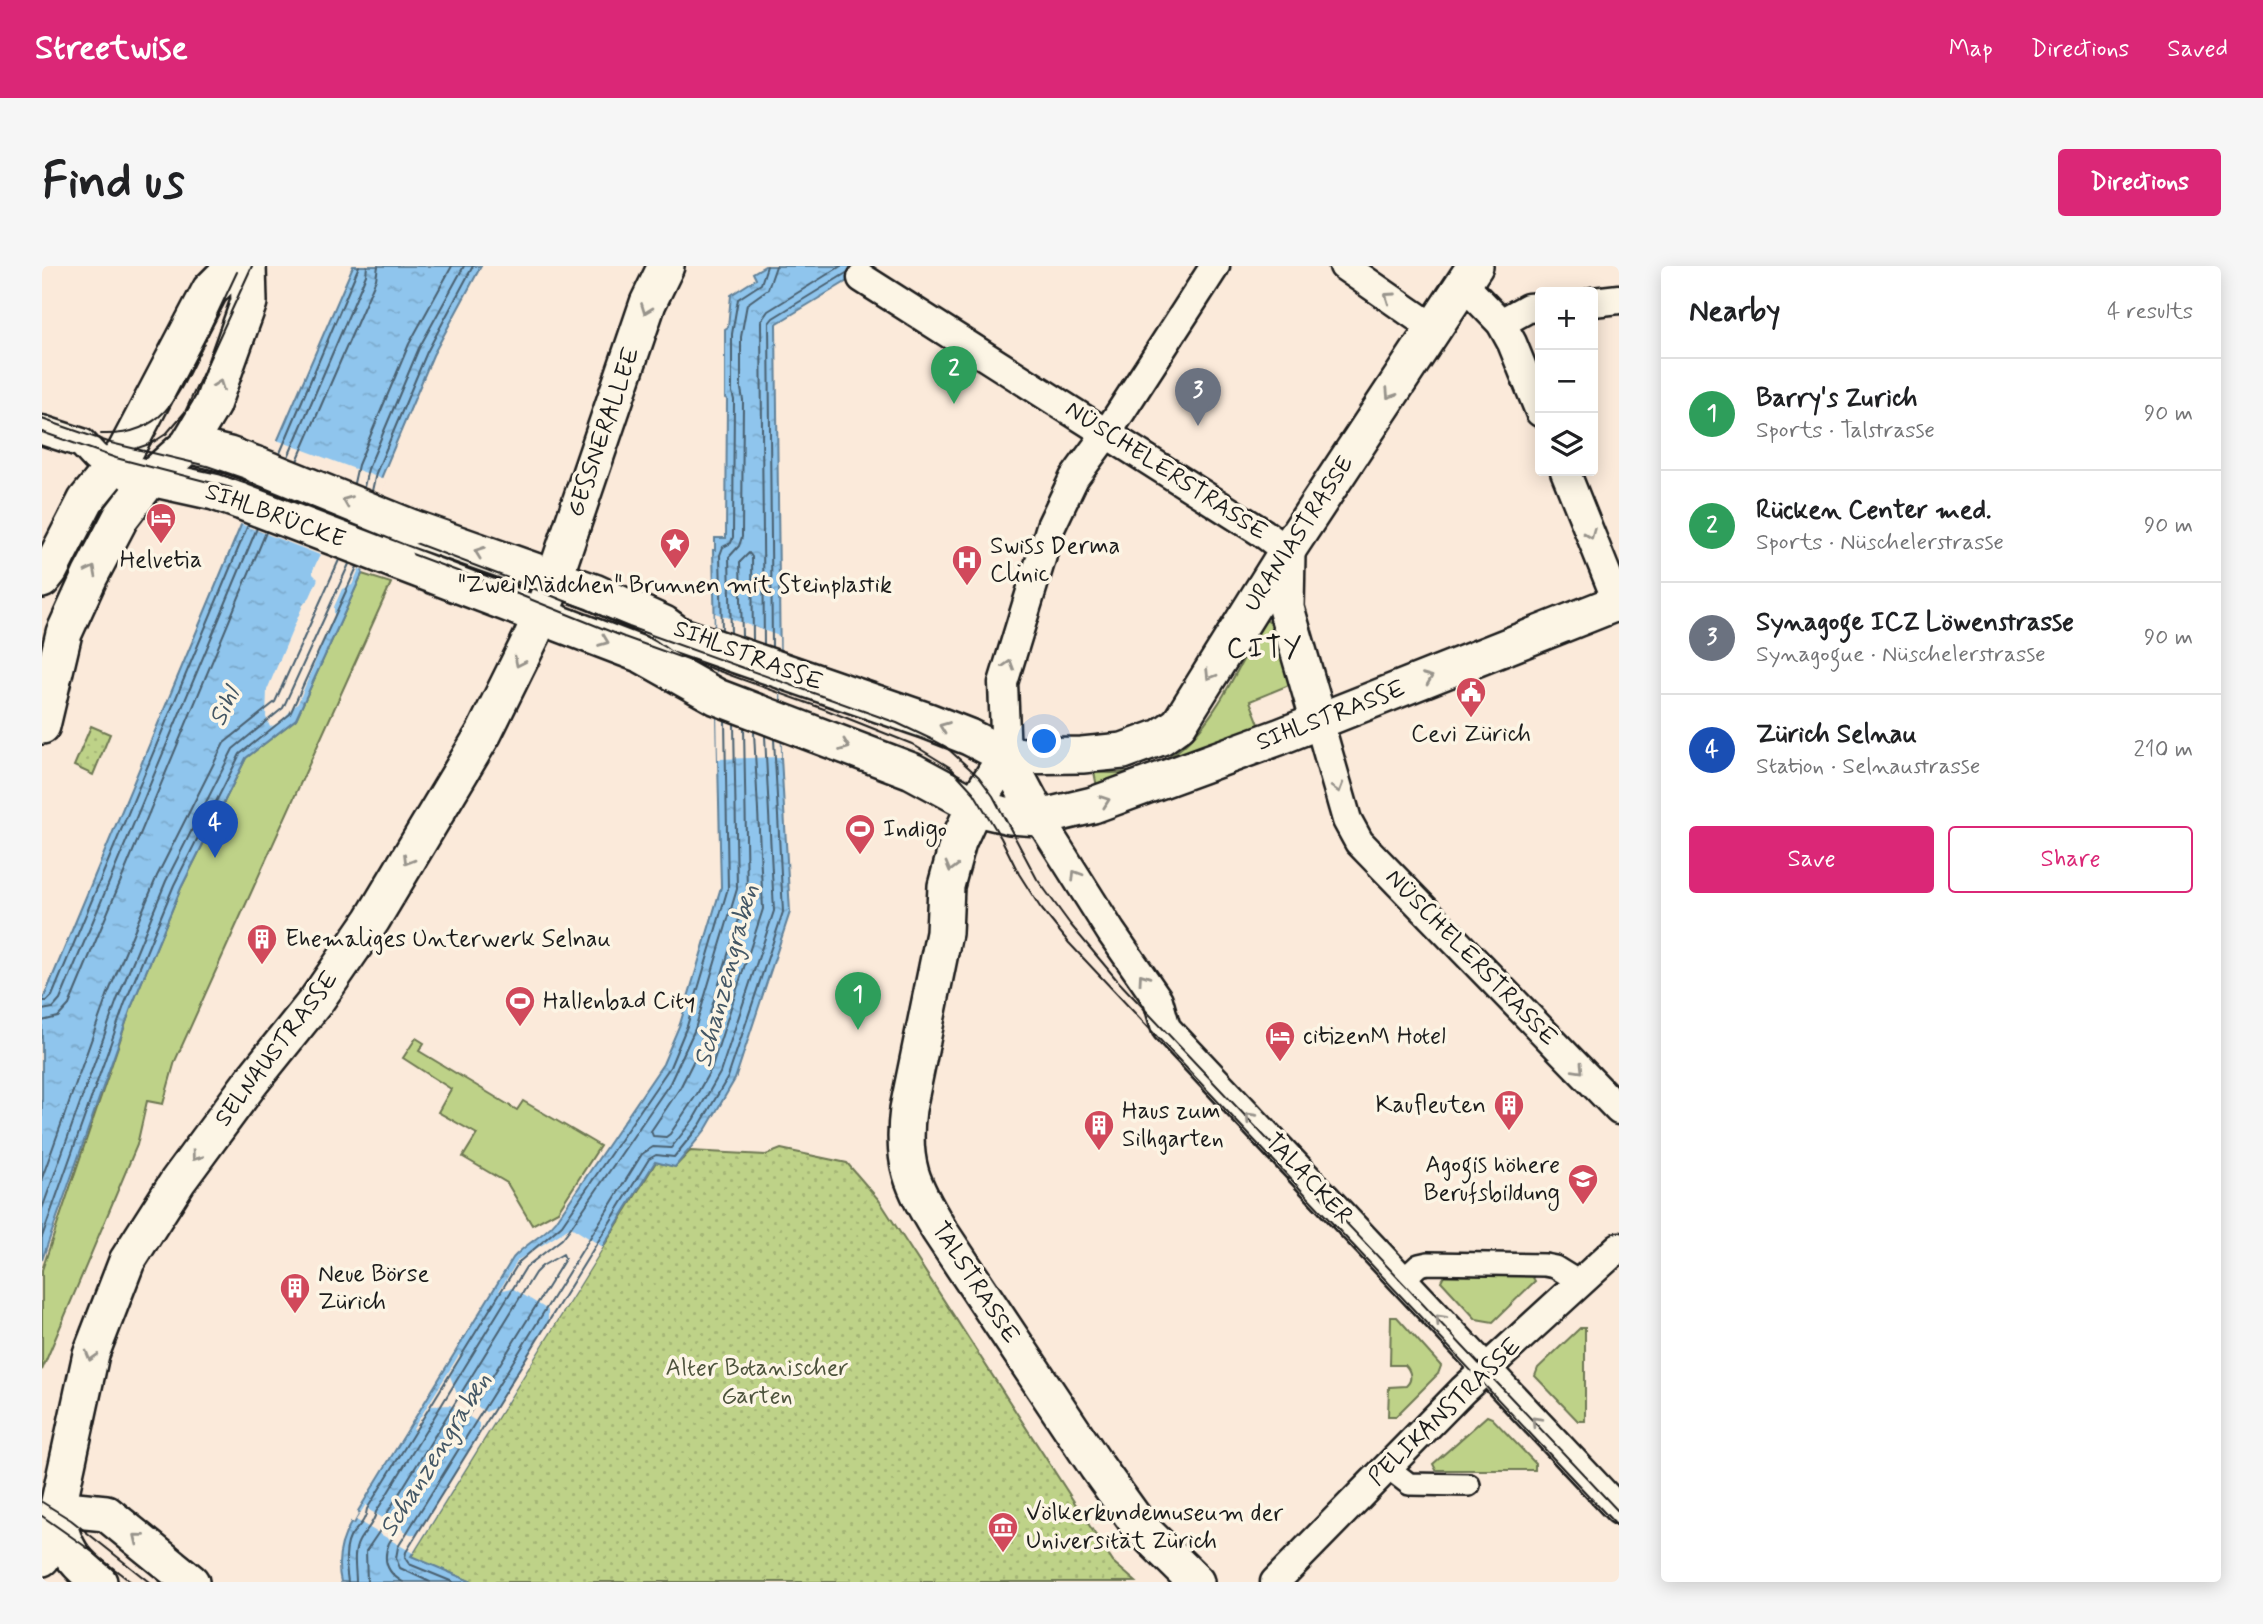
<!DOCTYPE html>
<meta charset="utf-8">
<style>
body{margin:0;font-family:Mynerve,sans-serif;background:#f6f6f6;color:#202124}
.controls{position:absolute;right:21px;top:21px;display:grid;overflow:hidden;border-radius:7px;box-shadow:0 4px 18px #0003}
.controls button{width:63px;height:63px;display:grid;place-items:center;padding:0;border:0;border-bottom:2px solid #e0e0e0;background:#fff;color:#202124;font:35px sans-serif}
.you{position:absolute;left:1003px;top:476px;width:24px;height:24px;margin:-18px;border:5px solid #fff;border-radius:50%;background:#1a73e8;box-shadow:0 0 0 10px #1a73e833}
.badge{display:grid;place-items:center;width:46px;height:46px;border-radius:50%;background:#db2777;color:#fff;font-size:23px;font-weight:700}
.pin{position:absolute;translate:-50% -58px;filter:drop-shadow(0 2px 4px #0008)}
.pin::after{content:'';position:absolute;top:37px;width:24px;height:21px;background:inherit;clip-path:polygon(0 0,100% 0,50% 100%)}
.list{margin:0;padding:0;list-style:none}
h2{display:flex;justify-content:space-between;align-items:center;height:91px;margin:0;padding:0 28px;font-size:30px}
h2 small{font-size:23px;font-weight:400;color:#757577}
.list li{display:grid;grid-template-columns:46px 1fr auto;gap:21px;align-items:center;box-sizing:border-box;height:112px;padding:0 28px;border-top:2px solid #e0e0e0}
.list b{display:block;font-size:26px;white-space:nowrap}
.list p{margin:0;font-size:23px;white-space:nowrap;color:#757577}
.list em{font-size:23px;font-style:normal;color:#757577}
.actions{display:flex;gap:14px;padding:21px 28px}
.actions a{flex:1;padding:16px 0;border:2px solid #db2777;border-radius:7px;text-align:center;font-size:24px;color:#db2777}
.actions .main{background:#db2777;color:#fff}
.icon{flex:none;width:38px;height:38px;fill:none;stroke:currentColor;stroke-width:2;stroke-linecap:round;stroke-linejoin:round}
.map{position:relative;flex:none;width:1577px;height:1316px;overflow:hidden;border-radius:7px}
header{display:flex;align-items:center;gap:42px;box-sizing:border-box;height:98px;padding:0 35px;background:#db2777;color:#fff}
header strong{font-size:33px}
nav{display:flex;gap:38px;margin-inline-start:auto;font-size:24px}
.intro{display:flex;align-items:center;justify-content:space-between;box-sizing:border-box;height:168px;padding:0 42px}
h1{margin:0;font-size:49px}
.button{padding:18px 32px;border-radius:7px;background:#db2777;color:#fff;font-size:24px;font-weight:700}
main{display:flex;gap:42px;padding:0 42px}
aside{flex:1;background:#fff;border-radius:7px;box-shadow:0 4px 18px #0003}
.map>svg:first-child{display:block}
</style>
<header>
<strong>Streetwise</strong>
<nav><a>Map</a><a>Directions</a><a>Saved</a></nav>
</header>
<div class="intro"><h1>Find us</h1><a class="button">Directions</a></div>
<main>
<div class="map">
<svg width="1577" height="1316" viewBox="0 0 1577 1316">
<defs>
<pattern id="garden-dots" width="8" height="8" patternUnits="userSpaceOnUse" patternTransform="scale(1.75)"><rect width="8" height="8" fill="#bed288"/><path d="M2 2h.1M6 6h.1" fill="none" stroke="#a3b475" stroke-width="1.8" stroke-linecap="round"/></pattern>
<pattern id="water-ripples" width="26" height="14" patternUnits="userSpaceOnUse" patternTransform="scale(1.75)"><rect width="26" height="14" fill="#8fc5ed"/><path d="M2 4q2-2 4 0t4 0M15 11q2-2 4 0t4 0" fill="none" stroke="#7ba9cb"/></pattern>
</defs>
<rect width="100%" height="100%" fill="#fbeada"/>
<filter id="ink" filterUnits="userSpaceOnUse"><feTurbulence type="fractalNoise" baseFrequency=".0143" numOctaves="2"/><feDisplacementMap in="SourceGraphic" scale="14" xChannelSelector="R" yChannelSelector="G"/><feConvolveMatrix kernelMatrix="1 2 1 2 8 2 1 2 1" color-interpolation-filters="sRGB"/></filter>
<g filter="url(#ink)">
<g fill="#bed288" stroke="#6d7752" stroke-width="2">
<polygon points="320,308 349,317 133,795 121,838 105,835 95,879 0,1104 0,1004 90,739 139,622 204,492 254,453"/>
<path d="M1223 354 1230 357 1252 417 1208 435 1219 463 1055 521 1052 506C1153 518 1181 425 1223 354Z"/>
<polygon points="374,772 382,777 377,785 475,844 481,835 558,880 516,945 490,959 465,917 421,891 435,868 396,846 409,823 361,792"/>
<polygon points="1402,1009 1490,1010 1493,1015 1451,1056 1434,1053 1399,1015"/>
<path d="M1349 1051H1355L1399 1100 1396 1108 1354 1150H1346L1347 1121 1364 1120C1371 1114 1369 1105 1363 1099H1348Z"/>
<polygon points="1538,1062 1543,1062 1543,1155 1536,1155 1493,1110 1496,1102"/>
<polygon points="1445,1150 1450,1152 1493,1197 1493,1204 1394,1204 1391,1198"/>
</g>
<g fill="url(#garden-dots)" stroke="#6d7752" stroke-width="2">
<polygon points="49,460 68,468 51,509 32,500"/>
<polygon points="739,883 805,897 837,934 1071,1296 1094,1316 430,1316 369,1291 614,896 633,901 648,885 724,889"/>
</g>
<g fill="url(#water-ripples)" stroke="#618199" stroke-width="2">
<polygon points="311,0 439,0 391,89 340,210 320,308 254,453 204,492 139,622 90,739 0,994 0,736 199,259"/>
<path d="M723 0H830L734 58 739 491 748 646 693 813 664 863 633 901 613 896 369 1290 430 1316H299C294 1295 298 1276 309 1257L312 1258 318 1247 316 1245 471 992C484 977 502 970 514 955L621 798 638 758 679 621 671 284H673V272H684L685 133 683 132V63L686 61 689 29 714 13 711 7Z"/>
</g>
<g fill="#fbeada">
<polygon points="232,173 343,214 325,306 317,303 310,319 300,323 292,341 292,351 256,437 237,457 228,461 224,451 225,424 261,339 268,331 276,313 271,308 271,304 278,289 196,257"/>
<polygon points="673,347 737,370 739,491 676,493"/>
<polygon points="529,961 561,981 371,1287 314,1254 324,1238 327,1244 368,1268 375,1269 437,1168 437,1157 408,1139 389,1140 373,1165 371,1163 417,1089 419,1091 408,1110 415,1128 444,1146 454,1141 506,1056 506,1044 470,1022 457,1025 476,994"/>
</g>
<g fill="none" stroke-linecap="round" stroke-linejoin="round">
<g stroke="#4a6070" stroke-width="2">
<polyline points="238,187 317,0"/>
<polyline points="246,191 324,9 325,0"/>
<polyline points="255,195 334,13 336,0"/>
<polyline points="312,217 316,199 367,78 410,0"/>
<polyline points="322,221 326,203 377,82 422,0"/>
<polyline points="330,225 334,207 385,86 431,0"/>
<polyline points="680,364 678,289 681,281 689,277 691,271 692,134 690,126 690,68 696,33 719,18 725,0"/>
<polyline points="689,367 687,291 697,280 700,271 701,134 699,123 699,71 705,38 726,23 734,0"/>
<polyline points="700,370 698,296 707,287 710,291 711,374"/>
<polyline points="722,378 719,55 726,45 799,0"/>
<polyline points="730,381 727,57 731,52 806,6"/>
<polyline points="702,462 705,627 656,786 638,822 609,865 611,870 624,871 628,868 655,828 669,803 721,643 712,466"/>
<polyline points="0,735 5,735 10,730 206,259"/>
<polyline points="0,744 11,742 18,734 215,262"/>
<polyline points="0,755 16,751 27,739 224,266"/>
<polyline points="0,912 65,730 115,610 182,477 233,436 297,294"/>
<polyline points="0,943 75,734 124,615 191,483 241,442 307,298"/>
<polyline points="0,971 83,737 132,619 198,488 248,448 315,301"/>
<path d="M306 1316C304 1301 301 1279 311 1267 318 1259 324 1254 325 1243L477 996 520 959 628 801 645 760 686 622 683 455"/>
<path d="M314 1316C314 1303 310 1288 317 1275 322 1265 332 1259 334 1246L484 1001 520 973 527 964 628 817 653 763 695 623 692 458"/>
<path d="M325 1316 324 1285 341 1260 344 1249 493 1007 500 1000 521 988 523 993 347 1277C340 1294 345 1307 361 1316"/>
<polyline points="388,1316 358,1302 354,1292 356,1281 600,888 611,881 629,882 651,854 678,807 732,645 723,470"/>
<polyline points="411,1316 367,1298 363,1292 364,1286 607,893 614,889 632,891 658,859 686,811 741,646 732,473"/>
</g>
<g stroke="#1c1c1c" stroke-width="26">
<g id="pedestrian">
<polyline points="1361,1014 1377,999 1386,997 1503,999 1513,1001 1539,1017"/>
<polyline points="1345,1201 1367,1218 1427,1219"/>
</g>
</g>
<g stroke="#1c1c1c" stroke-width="33">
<g id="minor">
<polyline points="1302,0 1391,62"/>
<polyline points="820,12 1221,267 1245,285"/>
<polyline points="1421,18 1459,57 1470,77 1498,146"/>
<polyline points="1551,36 1577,33"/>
<polyline points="1459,57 1486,42 1498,41"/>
<polyline points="0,164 40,177 53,191 70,203"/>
<polyline points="1523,205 1576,337"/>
<polyline points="1277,456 1305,554 1317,576 1577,844"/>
<polyline points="964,490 961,417 1009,260 1032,212 1065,167 1173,0"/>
<polyline points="997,552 1069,666 1116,734 1124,762 1577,1244"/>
<polyline points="1233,1316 1421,1124 1577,981"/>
</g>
</g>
<g stroke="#1c1c1c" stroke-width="40">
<g id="tertiary">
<polyline points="146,179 187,189 215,199"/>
<polyline points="90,208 172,226 200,236"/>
<polyline points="368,261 552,326 622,358 637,369 886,455 927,471 964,490 1040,489 1081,485 1119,471 1137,458 1245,285 1433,0"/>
<polyline points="1245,286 1244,342 1277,456"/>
<polyline points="354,295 600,389 675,431 870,505 942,544 968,550 997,552 1051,539 1237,471 1577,336"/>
<polyline points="0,314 8,304 44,234 83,186 168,24 178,14 201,0"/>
<polyline points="0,460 22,367 48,310 79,251 109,212 146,179 170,139 207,36 206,0"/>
<path d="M964 490 933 539 916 576 904 620 902 667 866 843C859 897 870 919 897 964L1055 1201 1099 1262 1154 1316"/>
<polyline points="964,490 997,552"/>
<polyline points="14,1250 34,1244 64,1247 149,1316"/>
<path d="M14 1250C24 1285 29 1293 57 1316"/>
<polyline points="0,1292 14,1250 49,1088 85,995 136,915 209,816 274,735 330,654 442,467 490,370 507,328 606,37 624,0"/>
</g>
</g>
<use href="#pedestrian" stroke="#fcf5e5" stroke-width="21"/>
<use href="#minor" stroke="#fcf5e5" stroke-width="28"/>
<use href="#tertiary" stroke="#fcf5e5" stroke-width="35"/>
<g stroke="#1c1c1c" stroke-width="2">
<polyline points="0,153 69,177 165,200 209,215 466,312 587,361 855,457 891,474 904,481 937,511 951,530 995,613 1028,658 1075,714 1577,1246"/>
<polyline points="0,166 74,192 205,226 463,323 582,371 782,443 870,478 909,502 932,527 959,572 977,608 998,641 1027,677 1577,1262"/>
<path d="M59 168C82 169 106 163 123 145 138 128 148 105 158 85 170 59 183 32 195 6"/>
<polyline points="93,183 110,177 124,168 143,146 210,0"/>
<polyline points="0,1236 29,1254 107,1316"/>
<polyline points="0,1250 44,1281 89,1316"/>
</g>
<g stroke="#1c1c1c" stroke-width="40" stroke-linecap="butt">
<g id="tertiary-bridge">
<polyline points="215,199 368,261"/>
<polyline points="200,236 354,295"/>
</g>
</g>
<use href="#tertiary-bridge" stroke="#fcf5e5" stroke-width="35"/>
</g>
<defs><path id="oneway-chevron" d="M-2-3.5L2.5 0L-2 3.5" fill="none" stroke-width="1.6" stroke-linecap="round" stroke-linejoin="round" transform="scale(1.75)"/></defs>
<g stroke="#97938b">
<use href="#oneway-chevron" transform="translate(1347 31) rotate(-145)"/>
<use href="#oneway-chevron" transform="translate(604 43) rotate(111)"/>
<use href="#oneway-chevron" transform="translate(177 119) rotate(-70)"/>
<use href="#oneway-chevron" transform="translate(1348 128) rotate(123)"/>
<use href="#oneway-chevron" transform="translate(305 235) rotate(-158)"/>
<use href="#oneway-chevron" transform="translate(1548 268) rotate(68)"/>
<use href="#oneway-chevron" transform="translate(437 286) rotate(-160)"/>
<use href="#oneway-chevron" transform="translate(50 305) rotate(-63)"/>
<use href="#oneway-chevron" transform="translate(562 375) rotate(21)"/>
<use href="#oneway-chevron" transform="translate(477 396) rotate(116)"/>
<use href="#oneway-chevron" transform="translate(967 399) rotate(-73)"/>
<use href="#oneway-chevron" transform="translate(1168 409) rotate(122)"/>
<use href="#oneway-chevron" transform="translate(1386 412) rotate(-22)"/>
<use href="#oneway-chevron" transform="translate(902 461) rotate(-159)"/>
<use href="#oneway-chevron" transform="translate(803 480) rotate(21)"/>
<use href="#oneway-chevron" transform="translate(1296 522) rotate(73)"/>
<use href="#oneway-chevron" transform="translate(1063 535) rotate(-20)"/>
<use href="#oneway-chevron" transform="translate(366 594) rotate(121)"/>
<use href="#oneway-chevron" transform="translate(909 601) rotate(105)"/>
<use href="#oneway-chevron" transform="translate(1034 609) rotate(-122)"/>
<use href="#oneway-chevron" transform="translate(1101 712) rotate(-125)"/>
<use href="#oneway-chevron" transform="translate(1537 803) rotate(46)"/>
<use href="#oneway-chevron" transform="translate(1208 851) rotate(-133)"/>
<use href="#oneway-chevron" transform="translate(154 890) rotate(126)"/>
<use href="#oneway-chevron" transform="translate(1398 1053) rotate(-133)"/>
<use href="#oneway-chevron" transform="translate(49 1090) rotate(106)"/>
<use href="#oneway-chevron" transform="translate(1494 1155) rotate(-133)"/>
<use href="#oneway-chevron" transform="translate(96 1272) rotate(-141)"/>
</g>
</g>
<defs>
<g id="hotel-pin" transform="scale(1.575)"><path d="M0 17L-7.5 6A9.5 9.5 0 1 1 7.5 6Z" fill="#d1495b" stroke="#fcf5e5"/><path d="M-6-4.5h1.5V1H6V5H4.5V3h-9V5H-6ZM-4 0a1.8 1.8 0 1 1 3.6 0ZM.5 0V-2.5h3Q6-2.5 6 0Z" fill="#fff"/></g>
<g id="sight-pin" transform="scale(1.575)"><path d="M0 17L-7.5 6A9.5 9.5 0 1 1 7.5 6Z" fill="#d1495b" stroke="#fcf5e5"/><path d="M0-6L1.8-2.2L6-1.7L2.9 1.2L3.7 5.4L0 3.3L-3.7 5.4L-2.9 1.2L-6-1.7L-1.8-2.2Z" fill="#fff"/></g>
<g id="hospital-pin" transform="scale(1.575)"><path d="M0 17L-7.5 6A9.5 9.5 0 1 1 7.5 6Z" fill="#d1495b" stroke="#fcf5e5"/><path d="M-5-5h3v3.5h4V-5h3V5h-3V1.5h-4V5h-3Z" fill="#fff"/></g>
<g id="civic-pin" transform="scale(1.575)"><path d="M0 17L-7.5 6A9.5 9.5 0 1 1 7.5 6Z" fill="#d1495b" stroke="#fcf5e5"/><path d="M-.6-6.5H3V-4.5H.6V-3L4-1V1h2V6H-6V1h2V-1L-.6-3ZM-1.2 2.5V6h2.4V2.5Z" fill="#fff"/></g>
<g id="stadium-pin" transform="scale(1.575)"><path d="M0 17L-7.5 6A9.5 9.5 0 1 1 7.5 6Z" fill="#d1495b" stroke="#fcf5e5"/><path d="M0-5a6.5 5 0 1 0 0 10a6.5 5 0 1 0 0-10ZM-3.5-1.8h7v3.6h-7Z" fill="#fff"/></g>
<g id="building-pin" transform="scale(1.575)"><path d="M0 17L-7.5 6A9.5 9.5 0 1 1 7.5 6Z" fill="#d1495b" stroke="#fcf5e5"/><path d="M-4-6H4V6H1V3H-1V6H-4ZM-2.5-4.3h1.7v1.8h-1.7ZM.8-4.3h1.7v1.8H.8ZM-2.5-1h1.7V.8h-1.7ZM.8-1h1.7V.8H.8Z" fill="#fff"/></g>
<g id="university-pin" transform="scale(1.575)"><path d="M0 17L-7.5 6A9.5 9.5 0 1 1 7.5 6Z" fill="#d1495b" stroke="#fcf5e5"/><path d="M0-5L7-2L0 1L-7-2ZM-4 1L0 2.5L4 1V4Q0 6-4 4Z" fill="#fff"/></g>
<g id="museum-pin" transform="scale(1.575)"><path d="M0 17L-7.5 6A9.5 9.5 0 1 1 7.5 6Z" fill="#d1495b" stroke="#fcf5e5"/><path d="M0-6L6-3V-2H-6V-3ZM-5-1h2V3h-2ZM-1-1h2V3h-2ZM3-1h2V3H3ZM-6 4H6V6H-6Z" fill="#fff"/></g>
</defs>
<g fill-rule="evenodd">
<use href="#hotel-pin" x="119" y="252"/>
<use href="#sight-pin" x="633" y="277"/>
<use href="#hospital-pin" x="925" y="294"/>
<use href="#civic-pin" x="1429" y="426"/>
<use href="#stadium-pin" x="818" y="563"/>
<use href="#building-pin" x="220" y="673"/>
<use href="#stadium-pin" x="478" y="735"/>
<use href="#hotel-pin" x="1238" y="770"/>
<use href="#building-pin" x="1467" y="839"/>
<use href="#building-pin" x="1057" y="859"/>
<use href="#university-pin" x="1541" y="913"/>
<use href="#building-pin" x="253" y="1022"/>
<use href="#museum-pin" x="961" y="1261"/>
</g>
<g text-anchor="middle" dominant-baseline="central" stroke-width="7" stroke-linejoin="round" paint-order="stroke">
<g font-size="24" fill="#1c1c1c" stroke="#fcf5e5">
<text transform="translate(562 166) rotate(-71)">GESSNERALLEE</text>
<text transform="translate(1124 205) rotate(33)">NÜSCHELERSTRASSE</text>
<text transform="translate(233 250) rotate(20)">SIHLBRÜCKE</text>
<text transform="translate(1257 268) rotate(-57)">URANIASTRASSE</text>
<text transform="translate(706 390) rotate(21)">SIHLSTRASSE</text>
<text transform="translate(1289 450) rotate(-21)">SIHLSTRASSE</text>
<text transform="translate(1429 692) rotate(46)">NÜSCHELERSTRASSE</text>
<text transform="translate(235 783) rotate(-53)">SELNAUSTRASSE</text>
<text transform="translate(1266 913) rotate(47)">TALACKER</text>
<text transform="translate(933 1017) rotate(57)">TALSTRASSE</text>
<text transform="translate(1403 1146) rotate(-44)">PELIKANSTRASSE</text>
</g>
<g font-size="24" fill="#1c1c1c" stroke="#fcf5e5" text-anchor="start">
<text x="948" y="280">Swiss Derma<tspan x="948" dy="28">Clinic</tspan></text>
<text x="119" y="294" text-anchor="middle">Helvetia</text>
<text x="633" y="319" text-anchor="middle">"Zwei Mädchen" Brunnen mit Steinplastik</text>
<text x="1429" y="468" text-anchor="middle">Cevi Zürich</text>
<text x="841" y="563">Indigo</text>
<text x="243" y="673">Ehemaliges Unterwerk Selnau</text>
<text x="501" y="735">Hallenbad City</text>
<text x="1261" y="770">citizenM Hotel</text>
<text x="1444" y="839" text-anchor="end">Kaufleuten</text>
<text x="1080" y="845">Haus zum<tspan x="1080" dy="28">Silhgarten</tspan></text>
<text x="1518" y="899" text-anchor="end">Agogis höhere<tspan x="1518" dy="28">Berufsbildung</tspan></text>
<text x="276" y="1008">Neue Börse<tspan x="276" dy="28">Zürich</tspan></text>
<text x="984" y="1247">Völkerkundemuseum der<tspan x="984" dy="28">Universität Zürich</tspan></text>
</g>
<g font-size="24" fill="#4d533c" stroke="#fcf5e5">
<text x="715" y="1102">Alter Botanischer<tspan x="715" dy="28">Garten</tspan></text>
</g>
<g font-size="26" font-style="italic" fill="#445765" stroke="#fcf5e5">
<text transform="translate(183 441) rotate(-64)">Sihl</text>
<text transform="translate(685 710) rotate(-75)">Schanzengraben</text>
<text transform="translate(394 1189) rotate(-58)">Schanzengraben</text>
</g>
<g font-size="28" letter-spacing="2" fill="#1c1c1c" stroke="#fcf5e5">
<text x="1223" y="383">CITY</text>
</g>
</g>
</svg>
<div class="controls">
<button>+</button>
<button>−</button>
<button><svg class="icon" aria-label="layers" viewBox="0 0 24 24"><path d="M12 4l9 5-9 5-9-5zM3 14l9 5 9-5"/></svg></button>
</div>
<div class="you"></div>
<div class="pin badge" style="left:816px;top:764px;background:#2e9e5b">1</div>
<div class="pin badge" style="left:912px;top:138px;background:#2e9e5b">2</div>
<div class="pin badge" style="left:1156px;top:160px;background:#6b7280">3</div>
<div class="pin badge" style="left:173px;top:592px;background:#1a4fb4">4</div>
</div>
<aside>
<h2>Nearby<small>4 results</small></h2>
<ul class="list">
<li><span class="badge" style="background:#2e9e5b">1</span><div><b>Barry's Zurich</b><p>Sports · Talstrasse</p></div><em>90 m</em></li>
<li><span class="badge" style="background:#2e9e5b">2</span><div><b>Rücken Center med.</b><p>Sports · Nüschelerstrasse</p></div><em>90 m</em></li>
<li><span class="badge" style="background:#6b7280">3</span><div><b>Synagoge ICZ Löwenstrasse</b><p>Synagogue · Nüschelerstrasse</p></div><em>90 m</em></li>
<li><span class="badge" style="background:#1a4fb4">4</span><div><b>Zürich Selnau</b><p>Station · Selnaustrasse</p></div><em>210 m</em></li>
</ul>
<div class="actions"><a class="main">Save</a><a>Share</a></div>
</aside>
</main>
